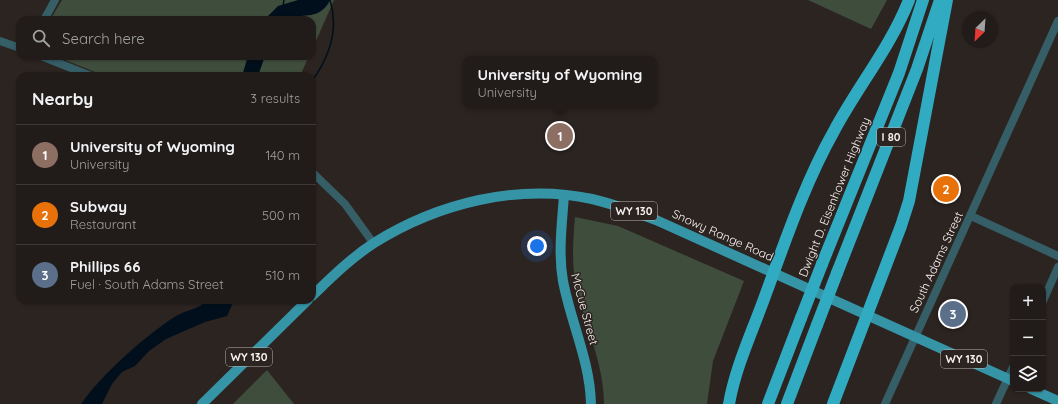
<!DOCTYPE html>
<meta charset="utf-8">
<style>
body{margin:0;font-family:Quicksand,sans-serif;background:#292422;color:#f1f3f6}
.controls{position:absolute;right:12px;bottom:12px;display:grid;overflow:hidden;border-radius:8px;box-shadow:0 1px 3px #0004}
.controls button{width:36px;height:36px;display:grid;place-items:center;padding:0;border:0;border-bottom:1px solid #3e3938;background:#211b19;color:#f1f3f6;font:20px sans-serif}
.compass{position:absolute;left:962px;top:12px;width:36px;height:36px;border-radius:50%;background:#211b19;box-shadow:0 1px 3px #0004;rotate:205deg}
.you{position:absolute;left:537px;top:246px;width:14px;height:14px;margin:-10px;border:3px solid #fff;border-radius:50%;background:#1a73e8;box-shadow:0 0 0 6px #1a73e833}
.badge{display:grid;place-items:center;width:26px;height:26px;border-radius:50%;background:#55cec5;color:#fff;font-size:13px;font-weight:700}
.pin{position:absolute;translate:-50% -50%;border:2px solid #fff;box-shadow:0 1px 4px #0006}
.popup{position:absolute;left:463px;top:56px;width:194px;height:52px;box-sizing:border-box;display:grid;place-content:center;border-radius:8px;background:#211b19;filter:drop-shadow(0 1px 3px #0005);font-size:13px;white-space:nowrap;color:#a2a1a2}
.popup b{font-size:15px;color:#f1f3f6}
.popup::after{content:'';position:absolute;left:50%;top:100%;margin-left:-8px;border:8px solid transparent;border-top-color:#211b19}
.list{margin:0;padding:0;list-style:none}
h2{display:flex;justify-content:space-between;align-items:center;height:52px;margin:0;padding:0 16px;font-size:17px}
h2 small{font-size:13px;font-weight:400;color:#a2a1a2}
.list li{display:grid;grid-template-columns:26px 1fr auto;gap:12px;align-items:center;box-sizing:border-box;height:60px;padding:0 16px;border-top:1px solid #3e3938}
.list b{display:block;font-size:15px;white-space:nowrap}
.list p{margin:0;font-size:13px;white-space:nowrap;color:#a2a1a2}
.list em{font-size:13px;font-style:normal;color:#a2a1a2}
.icon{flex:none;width:22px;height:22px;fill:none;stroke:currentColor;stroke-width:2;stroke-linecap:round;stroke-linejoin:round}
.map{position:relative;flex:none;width:1058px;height:404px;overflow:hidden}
.search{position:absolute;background:#211b19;box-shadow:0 1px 3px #0004;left:16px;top:16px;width:300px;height:44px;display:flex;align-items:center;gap:10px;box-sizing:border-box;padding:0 14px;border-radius:12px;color:#a2a1a2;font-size:15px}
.panel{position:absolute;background:#211b19;box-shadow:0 1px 3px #0004;left:16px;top:72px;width:300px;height:232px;border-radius:12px}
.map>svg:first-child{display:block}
</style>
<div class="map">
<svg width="1058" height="404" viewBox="0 0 1058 404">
<rect width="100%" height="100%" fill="#2c2421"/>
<g fill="#3f4d3d">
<polygon points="62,0 334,0 312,50 312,20 50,20"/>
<polygon points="808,0 887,0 871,29"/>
<polygon points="55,56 309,56 300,76 105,76"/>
<path d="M575 217 618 226 744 281 713 361 707 404H604C604 364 586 328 577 290 571 266 573 241 575 217Z"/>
<polygon points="267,370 294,404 233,404"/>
</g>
<g fill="#000f1b">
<path d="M298 0H330C323 15 311 16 295 16L292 20H264L278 6Z"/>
<polygon points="248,56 265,56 258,76 242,76"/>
<path d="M208 300H234L227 316 205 322 166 339 149 351 135 366 122 372 112 384 102 404H81C101 375 146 335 176 316 186 310 199 309 208 300Z"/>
</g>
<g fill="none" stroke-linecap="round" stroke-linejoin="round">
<g stroke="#000f1b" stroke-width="1.5">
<polyline points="283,6 284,0"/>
<path d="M312 81C330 56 339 29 330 0"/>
</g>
<g stroke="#355e67" stroke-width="8">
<polyline points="44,20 55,0"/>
<polyline points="0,41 20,48"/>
<polyline points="41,56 91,76"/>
<polyline points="312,172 345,204 374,244"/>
<polyline points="971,216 1058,256"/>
<polyline points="1043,301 1058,267"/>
<polyline points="885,404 1058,21"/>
<polyline points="996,404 1013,367"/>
</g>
<g stroke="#3595a7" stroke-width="10">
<path d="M564 195C562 224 558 253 563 281 571 323 590 361 591 404"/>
<path d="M312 296C332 277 351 258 374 243 438 203 518 183 592 199 614 204 635 212 656 220L1013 381"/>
<polyline points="1031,389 1058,401"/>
<polyline points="202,404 308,300"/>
</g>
<g stroke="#30abc1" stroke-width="12">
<polyline points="822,264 899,73 923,0"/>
<polyline points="837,273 917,69 940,0"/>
<path d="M729 404C735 370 749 339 761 307 783 248 803 186 834 131 858 86 890 48 909 0"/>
<polyline points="768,404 801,318"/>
<polyline points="787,404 817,325"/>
<polyline points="833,404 901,226 909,201 947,0"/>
</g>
<g stroke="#30abc1" stroke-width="12">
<polyline points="801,318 822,264"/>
<polyline points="817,325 837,273"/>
</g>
</g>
<g text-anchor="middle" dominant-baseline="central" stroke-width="3" stroke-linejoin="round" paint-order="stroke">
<g fill="#2c2421" stroke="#bbb4b2" stroke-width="1">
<rect x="877" y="128" width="28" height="18" rx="3"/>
<rect x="611" y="202" width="46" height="18" rx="3"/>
<rect x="226" y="348" width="46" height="18" rx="3"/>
<rect x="941" y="350" width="46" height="18" rx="3"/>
</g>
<g font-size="11" font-weight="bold" fill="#f8f2f0">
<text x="891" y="137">I 80</text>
<text x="634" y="211">WY 130</text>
<text x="249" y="357">WY 130</text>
<text x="964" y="359">WY 130</text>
</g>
<g font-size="12" fill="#f8f2f0" stroke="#2c2421">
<text transform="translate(834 197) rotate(-68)">Dwight D. Eisenhower Highway</text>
<text transform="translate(723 235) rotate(24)">Snowy Range Road</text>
<text transform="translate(936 262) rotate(-65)">South Adams Street</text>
<text transform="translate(585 309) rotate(75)">McCue Street</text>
</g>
</g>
</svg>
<div class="controls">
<button>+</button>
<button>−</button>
<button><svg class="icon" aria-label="layers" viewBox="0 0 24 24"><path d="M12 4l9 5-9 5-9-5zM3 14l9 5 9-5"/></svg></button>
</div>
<svg class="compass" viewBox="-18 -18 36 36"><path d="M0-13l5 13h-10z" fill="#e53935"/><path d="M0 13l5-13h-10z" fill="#a2a1a2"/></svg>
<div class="you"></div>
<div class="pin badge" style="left:560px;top:136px;background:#8d6e63">1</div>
<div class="popup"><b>University of Wyoming</b>University</div>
<div class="pin badge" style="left:946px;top:189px;background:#e8710a">2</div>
<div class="pin badge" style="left:953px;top:314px;background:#5c6f8a">3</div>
<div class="search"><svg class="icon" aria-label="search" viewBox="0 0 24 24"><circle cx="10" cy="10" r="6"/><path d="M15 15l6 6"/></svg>Search here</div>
<section class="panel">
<h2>Nearby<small>3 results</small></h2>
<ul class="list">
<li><span class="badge" style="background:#8d6e63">1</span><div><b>University of Wyoming</b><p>University</p></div><em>140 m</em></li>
<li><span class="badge" style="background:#e8710a">2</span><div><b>Subway</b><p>Restaurant</p></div><em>500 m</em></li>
<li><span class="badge" style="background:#5c6f8a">3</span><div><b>Phillips 66</b><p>Fuel · South Adams Street</p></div><em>510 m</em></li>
</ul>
</section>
</div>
